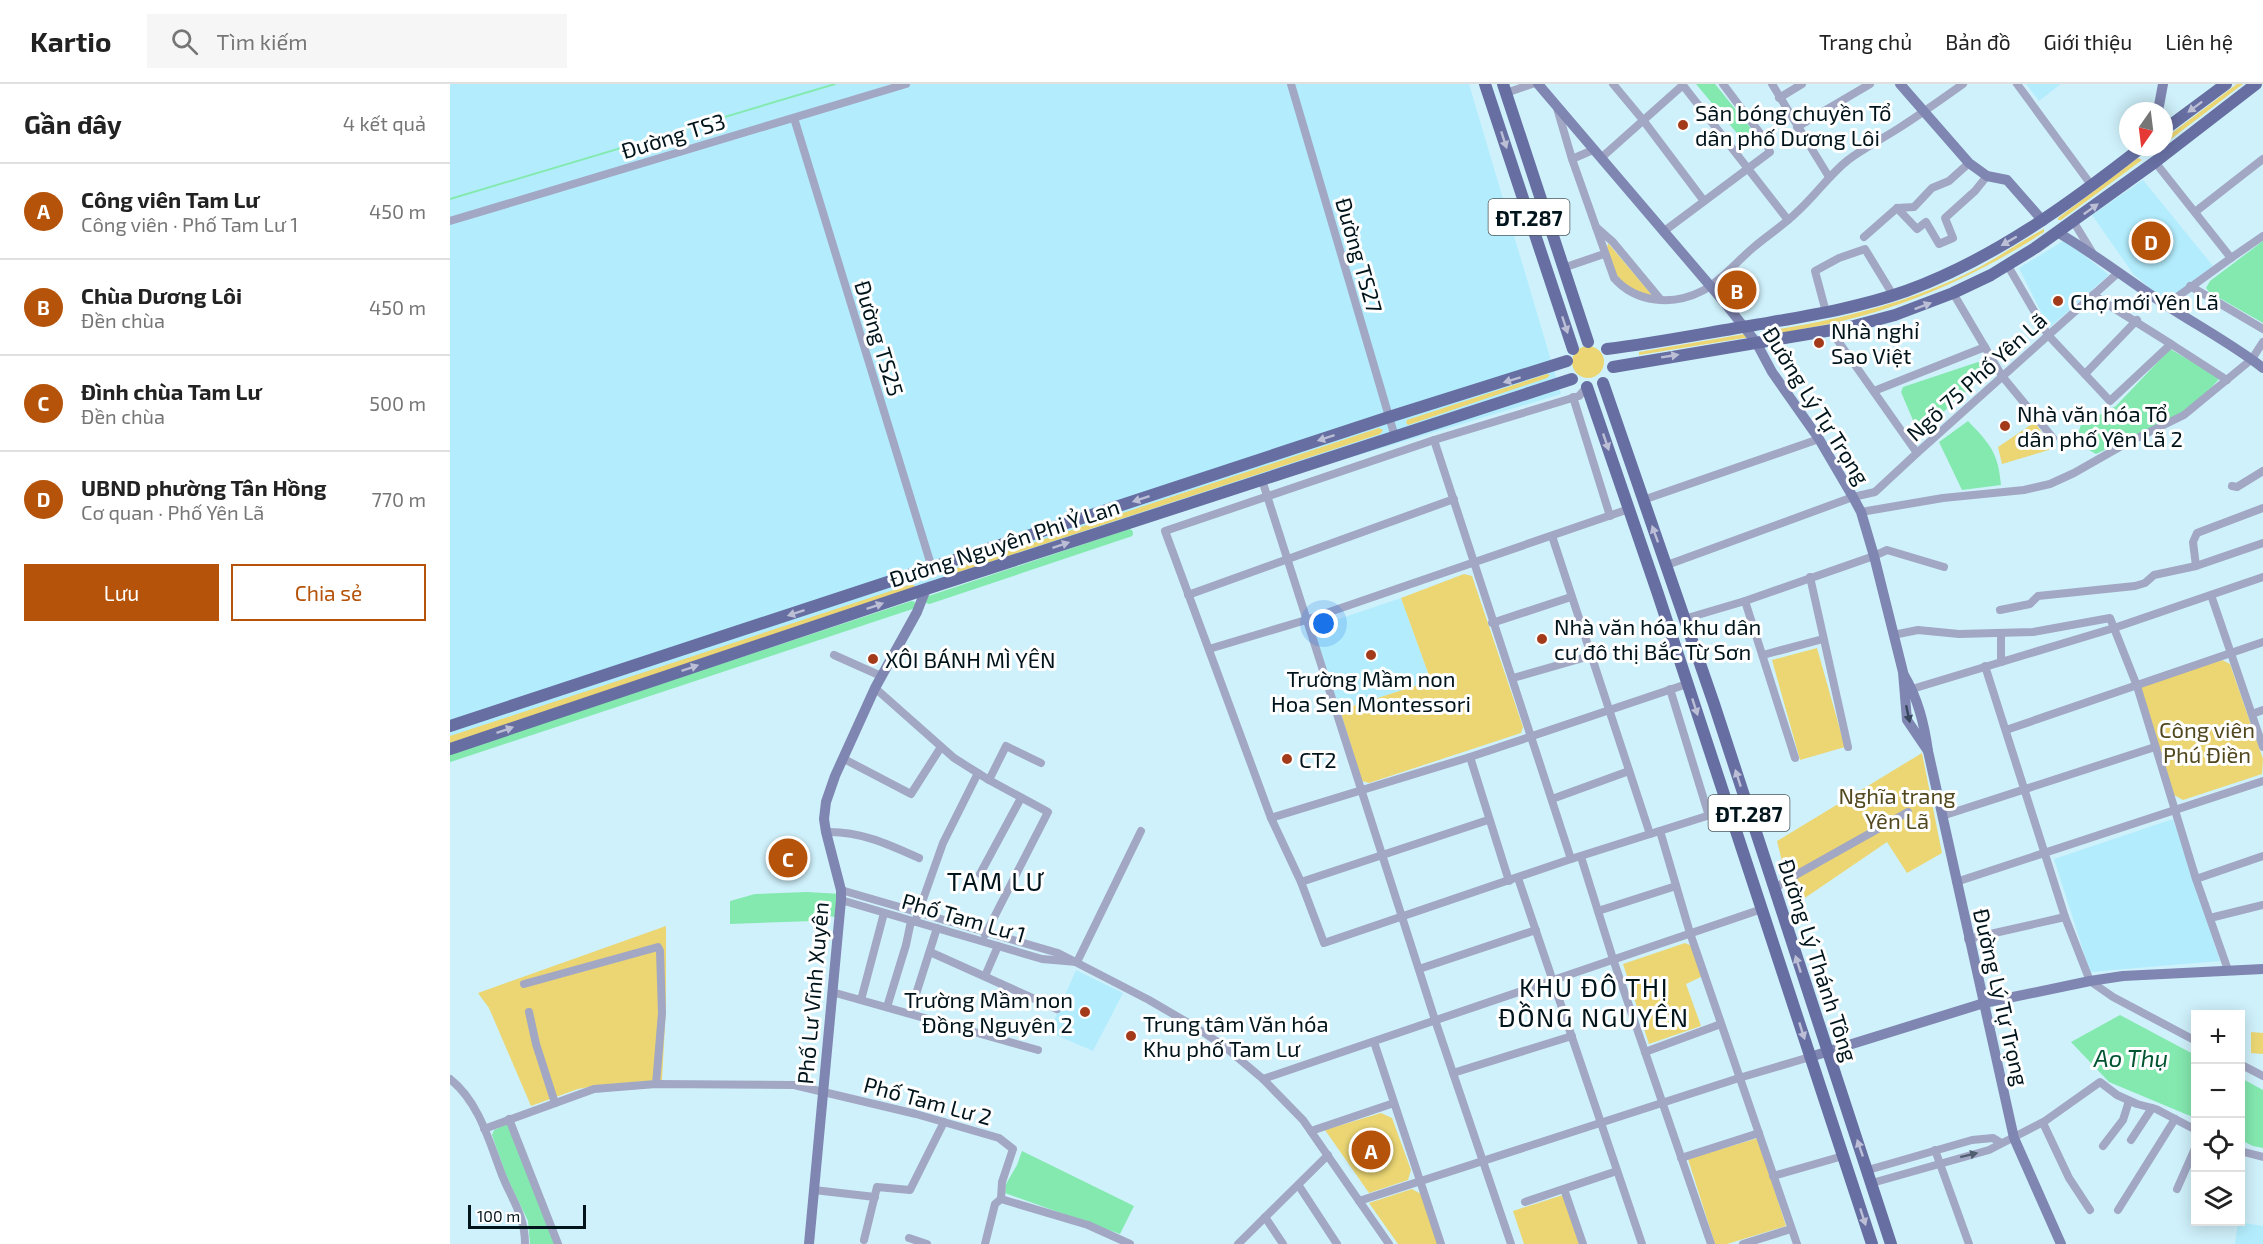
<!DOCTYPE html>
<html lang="vi">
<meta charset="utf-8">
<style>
body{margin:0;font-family:"Exo 2",sans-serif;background:#f6f6f6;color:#222}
.controls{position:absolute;right:18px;bottom:18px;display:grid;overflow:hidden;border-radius:0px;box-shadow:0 3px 15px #0003}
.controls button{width:54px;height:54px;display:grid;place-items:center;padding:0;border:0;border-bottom:2px solid #e0e0e0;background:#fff;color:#222;font:30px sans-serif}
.compass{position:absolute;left:1669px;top:18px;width:54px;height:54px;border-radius:50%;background:#fff;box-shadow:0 3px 15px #0003;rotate:194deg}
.scale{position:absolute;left:18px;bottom:15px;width:118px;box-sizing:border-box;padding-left:6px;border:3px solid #00141b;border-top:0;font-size:16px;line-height:21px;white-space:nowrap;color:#00141b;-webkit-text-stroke:4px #fff;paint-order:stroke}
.you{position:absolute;left:874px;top:540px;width:21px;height:21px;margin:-15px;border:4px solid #fff;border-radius:50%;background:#1a73e8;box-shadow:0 0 0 9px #1a73e833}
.badge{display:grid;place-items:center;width:39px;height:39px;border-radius:50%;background:#b45309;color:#fff;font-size:20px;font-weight:700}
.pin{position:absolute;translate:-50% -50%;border:3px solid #fff;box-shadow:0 2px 6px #0006}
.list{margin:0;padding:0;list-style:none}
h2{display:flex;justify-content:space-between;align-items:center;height:78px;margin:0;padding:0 24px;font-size:26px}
h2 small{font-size:20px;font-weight:400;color:#767676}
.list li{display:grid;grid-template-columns:39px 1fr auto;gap:18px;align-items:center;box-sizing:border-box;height:96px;padding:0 24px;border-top:2px solid #e0e0e0}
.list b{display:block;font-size:22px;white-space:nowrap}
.list p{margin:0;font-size:20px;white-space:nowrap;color:#767676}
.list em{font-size:20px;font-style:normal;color:#767676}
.actions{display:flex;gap:12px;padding:18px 24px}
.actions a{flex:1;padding:14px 0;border:2px solid #b45309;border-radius:0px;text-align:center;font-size:21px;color:#b45309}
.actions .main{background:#b45309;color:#fff}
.icon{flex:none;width:33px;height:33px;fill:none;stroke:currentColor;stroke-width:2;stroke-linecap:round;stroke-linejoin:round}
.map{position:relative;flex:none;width:1813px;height:1160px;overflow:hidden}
header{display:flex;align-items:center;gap:36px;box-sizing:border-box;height:84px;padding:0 30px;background:#fff;border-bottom:2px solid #e0e0e0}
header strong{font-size:28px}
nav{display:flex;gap:33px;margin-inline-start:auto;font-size:21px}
.search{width:420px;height:54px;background:#f6f6f6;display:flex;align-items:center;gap:15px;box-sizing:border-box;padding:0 21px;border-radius:0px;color:#767676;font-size:22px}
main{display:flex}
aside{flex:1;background:#fff}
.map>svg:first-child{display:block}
</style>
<header>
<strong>Kartio</strong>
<div class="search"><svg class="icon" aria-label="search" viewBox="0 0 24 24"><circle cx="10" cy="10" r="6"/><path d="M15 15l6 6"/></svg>Tìm kiếm</div>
<nav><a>Trang chủ</a><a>Bản đồ</a><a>Giới thiệu</a><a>Liên hệ</a></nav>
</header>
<main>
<aside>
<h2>Gần đây<small>4 kết quả</small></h2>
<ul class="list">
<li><span class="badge">A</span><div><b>Công viên Tam Lư</b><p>Công viên · Phố Tam Lư 1</p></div><em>450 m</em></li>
<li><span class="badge">B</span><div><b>Chùa Dương Lôi</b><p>Đền chùa</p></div><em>450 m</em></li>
<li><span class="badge">C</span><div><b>Đình chùa Tam Lư</b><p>Đền chùa</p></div><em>500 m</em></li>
<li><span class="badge">D</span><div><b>UBND phường Tân Hồng</b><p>Cơ quan · Phố Yên Lã</p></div><em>770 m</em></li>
</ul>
<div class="actions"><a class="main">Lưu</a><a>Chia sẻ</a></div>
</aside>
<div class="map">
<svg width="1813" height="1160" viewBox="0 0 1813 1160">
<rect width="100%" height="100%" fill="#cff1fb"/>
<g fill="#b3edfd">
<polygon points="0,0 1019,0 1111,310 683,439 0,673"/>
<polygon points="1576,0 1611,0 1589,17"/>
<polygon points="1693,96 1763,182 1716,217 1684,191 1642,131"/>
<polygon points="1615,156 1659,191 1599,244 1569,184"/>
<polygon points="951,514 981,597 890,626 862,544"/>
<polygon points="1723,735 1770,877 1640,888 1604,775"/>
<polygon points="626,886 673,909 643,967 599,948"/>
<polygon points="1788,1138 1813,1142 1813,1160 1785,1160"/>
</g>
<g fill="#ebd673">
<polygon points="1787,0 1793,0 1721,55 1717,55 1722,49"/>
<polygon points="1688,74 1692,76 1611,136 1608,136 1608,134"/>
<path d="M1594 145V148C1523 194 1447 228 1363 243 1348 245 1332 251 1318 249V247C1391 235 1460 219 1526 185 1549 173 1571 157 1594 145Z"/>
<path d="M1158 159 1202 211 1201 212C1179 213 1152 181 1158 159Z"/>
<polygon points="1295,250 1296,254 1294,254 1189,271 1189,268"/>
<circle cx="1138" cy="278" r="16"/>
<polygon points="1097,290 1100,291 1097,294 958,341 956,339 957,336"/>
<polygon points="1585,338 1602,365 1552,380 1548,363"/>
<polygon points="929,344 933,346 930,350 506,489 507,484"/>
<polygon points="1014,490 1022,492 1073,643 1071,649 919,699 912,697 890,626 981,597 951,514"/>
<polygon points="462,500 465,502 464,506 0,659 0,652"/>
<polygon points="1367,564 1395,663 1350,676 1322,576"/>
<polygon points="1772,576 1780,580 1813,675 1812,690 1733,716 1724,711 1690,605 1694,601"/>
<polygon points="1472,669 1492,769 1457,789 1437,758 1343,822 1327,757"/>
<polygon points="216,842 216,923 212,996 150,1001 128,1005 81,1022 39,924 28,909"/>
<polygon points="1235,859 1242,862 1253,892 1236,900 1251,942 1199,960 1173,880"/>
<polygon points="1801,948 1813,949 1813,970 1801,969"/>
<polygon points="931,1029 942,1034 961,1086 958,1096 919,1109 875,1046"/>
<polygon points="1308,1054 1336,1142 1277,1160 1265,1160 1238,1075"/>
<polygon points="962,1105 971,1110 988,1160 948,1160 919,1119"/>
<polygon points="1113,1111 1129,1160 1074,1160 1063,1127"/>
</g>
<g fill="#84e9af">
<polygon points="1246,0 1265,0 1299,42 1310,58 1300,65"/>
<polygon points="1813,157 1813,239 1759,208 1756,204 1760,197"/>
<polygon points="1720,265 1770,294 1742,325 1646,370 1625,358 1631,341 1666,322"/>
<polygon points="1528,278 1533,280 1535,284 1531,294 1470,349 1468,348 1451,308 1453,303"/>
<path d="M1518 337C1540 360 1548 368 1551 401L1512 406 1489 358Z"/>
<polygon points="357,808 391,810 386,833 369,831 364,837 280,840 280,817 305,810"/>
<polygon points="1670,931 1745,971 1745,1034 1659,998 1621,958"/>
<polygon points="1791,994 1813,1006 1813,1064 1803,1062 1791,1056"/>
<polygon points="57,1040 105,1160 80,1160 78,1137 56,1091 42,1051 44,1046"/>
<polygon points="572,1067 684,1122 670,1150 555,1109 556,1100 567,1081"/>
</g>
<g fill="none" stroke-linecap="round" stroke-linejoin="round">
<polyline stroke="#84e9af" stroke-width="2" points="0,115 385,0"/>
<g stroke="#84e9af" stroke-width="8">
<polyline points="479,516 679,449"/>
<polyline points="0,674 462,521"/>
</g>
<g stroke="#a2a7c4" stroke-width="8">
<polyline points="841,0 945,353"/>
<polyline points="1163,0 1193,36 1254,117"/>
<polyline points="1232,0 1338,136"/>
<polyline points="1322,0 1379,93"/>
<polyline points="1567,0 1642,102"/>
<polyline points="1056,9 1082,0"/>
<polyline points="1329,14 1352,0"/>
<path d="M1107 24 1122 75 1164 194C1186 219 1223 222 1252 207 1271 197 1287 177 1304 163 1318 151 1334 141 1347 128 1365 112 1379 91 1398 76 1414 64 1432 55 1449 44 1471 30 1492 15 1513 0"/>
<polyline points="344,34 482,484"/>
<polyline points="1347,43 1420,0"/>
<polyline points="1151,74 1233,1"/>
<polyline points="1122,75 1143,66"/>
<polyline points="1705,78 1781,174 1716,221"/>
<polyline points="1447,124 1467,145 1476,138 1489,160 1503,154 1495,134 1525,107 1537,92"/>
<polyline points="1745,128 1813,75"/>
<polyline points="0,137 456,0"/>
<polyline points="1623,137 1642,168"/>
<polyline points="1146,143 1163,158 1211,216"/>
<polyline points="1213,148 1320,68 1315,56 1273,0"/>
<polyline points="1414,153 1447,124 1464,123 1482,104 1499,97 1519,79"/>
<polyline points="1781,174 1813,152"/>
<polyline points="1558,182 1598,251 1660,317 1721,260 1777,296"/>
<polyline points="1113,184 1154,170"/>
<polyline points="1740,202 1813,245"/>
<polyline points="1503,209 1552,292 1603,354"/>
<polyline points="1643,211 1721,260"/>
<polyline points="1376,228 1365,187 1389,174 1415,165 1443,211"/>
<polyline points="1381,247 1467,369"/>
<polyline points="1635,290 1687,236"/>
<polyline points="1137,303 1129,312 984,356 715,447 821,734 851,798 874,859 1121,775 1279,725"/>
<polyline points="1424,307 1535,263"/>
<polyline points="1123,313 1160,432"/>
<polyline points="984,356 1121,775"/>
<polyline points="812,396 985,936 1061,1160"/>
<polyline points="1782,402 1787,403 1813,387"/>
<polyline points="1193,416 1369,355"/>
<polyline points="1411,428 1493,414 1574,406 1600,400 1624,389 1675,360 1734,331 1802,275 1813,258"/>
<polyline points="1102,452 1200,750"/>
<polyline points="1217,481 1403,413 1425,408 1467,369 1669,188"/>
<polyline points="1746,482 1743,458 1747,449 1813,424"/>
<polyline points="1360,493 1398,663"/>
<polyline points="738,511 1004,415"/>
<polyline points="1761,511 1813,663"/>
<polyline points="1295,517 1345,674"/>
<polyline points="1550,526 1580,520 1588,512 1685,502 1695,499 1704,491 1746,482 1813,459"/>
<polyline points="1234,535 1295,517 1424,472 1437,466 1494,483"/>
<polyline points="1042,539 1121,513"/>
<polyline points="1443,551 1468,546 1509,550 1583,548 1660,534 1687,602 1746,795 1778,886"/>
<polyline points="759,565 856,536 1179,425"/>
<polyline points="384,571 431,592"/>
<polyline points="1313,571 1373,555"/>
<polyline points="1551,578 1551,550"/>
<polyline points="1535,582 1615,833 1640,897 1663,913 1746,957"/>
<polyline points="1063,594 1140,572"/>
<polyline points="425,604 504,674 539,696 598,728 535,851"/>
<polyline points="1220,605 1259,732"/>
<polyline points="1462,605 1664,544 1813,493"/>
<polyline points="1802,630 1813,626"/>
<polyline points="1556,646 1813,558"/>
<polyline points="1020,673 1059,797"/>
<polyline points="394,675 461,710 491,663"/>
<polyline points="539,696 556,662 591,679"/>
<polyline points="1102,715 1179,687"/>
<polyline points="1492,732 1705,663"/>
<polyline points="821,734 1020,673 1237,600"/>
<polyline points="1210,747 1240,849 1347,1160"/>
<path d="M376 748C410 747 438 760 469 774"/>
<polyline points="1131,773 1163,875 1261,1160"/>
<polyline points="530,790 571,714"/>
<polyline points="1068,794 1192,1160"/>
<polyline points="1746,795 1813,772"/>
<polyline points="851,798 1038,736"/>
<polyline points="1506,798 1813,697"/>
<polyline points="391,806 608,869 699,916 747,944 775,963 813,995 853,1036 939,1160"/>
<polyline points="1324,806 1335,797 1458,728"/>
<polyline points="391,816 592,875 627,878 691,747"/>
<polyline points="1148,827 1226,802"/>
<polyline points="1760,834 1813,821"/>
<polyline points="465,838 493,759 528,689"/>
<polyline points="1518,855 1615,833"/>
<polyline points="480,868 607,925"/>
<polyline points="969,885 1086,846"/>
<polyline points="535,892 548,862"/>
<polyline points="74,900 208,863 210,867 212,929 206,1000"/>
<polyline points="382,908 588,966"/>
<polyline points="411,916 434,829"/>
<polyline points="437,923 456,861 461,837"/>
<polyline points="79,928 86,960 105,1019"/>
<polyline points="460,929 487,844"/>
<polyline points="924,958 991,1160"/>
<polyline points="1195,968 1271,940"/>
<polyline points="1790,980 1813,992"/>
<polyline points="1003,989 1122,952"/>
<path d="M0 995C29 1018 39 1057 52 1091 62 1116 75 1131 75 1160"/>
<polyline points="813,995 1312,825"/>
<polyline points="59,1035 108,1160"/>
<polyline points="1593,1039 1619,1094 1640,1126"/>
<polyline points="34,1045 144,1005 206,1000 344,1001 466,1030 549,1054 563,1065 552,1098 551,1115 638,1141 680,1160"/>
<polyline points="861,1047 944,1019"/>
<polyline points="1681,1056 1702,1024"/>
<polyline points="1653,1062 1673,1036 1679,1017"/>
<polyline points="1485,1066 1519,1160"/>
<polyline points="1790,1067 1813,1073"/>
<polyline points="1231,1074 1309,1049"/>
<polyline points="1418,1086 1522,1056 1543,1054 1551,1059"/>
<polyline points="1323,1092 1393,1072"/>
<polyline points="1422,1099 1539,1066 1595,1037 1650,998 1667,1011 1687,1020 1706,1025 1746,1046"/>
<polyline points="849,1102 887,1160"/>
<polyline points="1114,1105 1133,1160"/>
<polyline points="1727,1105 1746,1062"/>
<polyline points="364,1106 425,1113"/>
<polyline points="909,1117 1289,994 1360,973"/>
<polyline points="1075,1118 1167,1087"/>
<polyline points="1668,1126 1725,1035"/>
<polyline points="815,1133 833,1160"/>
<polyline points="459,1154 477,1160"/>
<polyline points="414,1156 427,1103 460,1106 494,1038"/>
<polyline points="535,1160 545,1120 551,1115"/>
<polyline points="788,1160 878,1071"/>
<polyline points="1293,1160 1341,1145"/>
</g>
<g stroke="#7f86b1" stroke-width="10">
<polyline points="1088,0 1274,218 1306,258 1322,288 1369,355 1403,413 1411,428 1424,472 1453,588 1457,636 1478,667"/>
<polyline points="1450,0 1519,79 1537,92 1557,96 1593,137"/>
<polyline points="1708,27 1713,0"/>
<path d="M1607 148C1645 170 1679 197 1716 221 1748 242 1782 260 1813 284"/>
<path d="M1454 591C1468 615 1474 639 1478 667L1564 1054 1611 1160"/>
<polyline points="1360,973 1534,919 1640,897 1673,892 1813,885"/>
<polyline points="359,1160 391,816 391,806 376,748 374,735 376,718 385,692 425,604 467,528 476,505"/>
</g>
<g stroke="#676fa2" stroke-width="12">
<polyline points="1035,0 1123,265"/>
<polyline points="1053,0 1138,258"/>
<polyline points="1714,46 1776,0"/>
<path d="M1157 265C1207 259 1256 249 1305 241 1356 232 1408 224 1456 207 1544 175 1619 120 1692 63"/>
<polyline points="1163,283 1400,243 1445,231 1503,209 1541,191 1585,164 1705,78 1806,0"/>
<polyline points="1153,299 1264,620 1441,1160"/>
<polyline points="1137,303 1208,510 1422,1160"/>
<polyline points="0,642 939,333 1117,277"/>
<polyline points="0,665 476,505 1122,295"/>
</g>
</g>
<defs><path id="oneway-solid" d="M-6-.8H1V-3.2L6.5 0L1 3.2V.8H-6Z" transform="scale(1.5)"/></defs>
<g fill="#bbbed5">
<use href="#oneway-solid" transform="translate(1745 23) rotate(143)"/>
<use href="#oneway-solid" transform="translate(1054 56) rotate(72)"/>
<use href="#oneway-solid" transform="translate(1641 125) rotate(-36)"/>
<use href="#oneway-solid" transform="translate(1559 157) rotate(150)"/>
<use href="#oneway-solid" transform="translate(1473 222) rotate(-21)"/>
<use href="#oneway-solid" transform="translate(1115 241) rotate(72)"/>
<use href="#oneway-solid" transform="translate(1220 272) rotate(-9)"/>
<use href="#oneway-solid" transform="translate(1062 296) rotate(163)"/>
<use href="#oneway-solid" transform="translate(876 354) rotate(162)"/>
<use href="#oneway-solid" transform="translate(1156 358) rotate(71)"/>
<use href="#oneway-solid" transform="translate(691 415) rotate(162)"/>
<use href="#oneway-solid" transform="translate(1205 450) rotate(-110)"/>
<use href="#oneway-solid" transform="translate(611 461) rotate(-18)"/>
<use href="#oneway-solid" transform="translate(425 522) rotate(-19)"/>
<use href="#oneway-solid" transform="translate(346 529) rotate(162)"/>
<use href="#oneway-solid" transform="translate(240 584) rotate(-19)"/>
<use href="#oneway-solid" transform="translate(1245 623) rotate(72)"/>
<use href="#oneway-solid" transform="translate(55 646) rotate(-19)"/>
<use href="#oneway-solid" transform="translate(1288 694) rotate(-108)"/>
<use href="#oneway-solid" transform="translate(1348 880) rotate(-108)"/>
<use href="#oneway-solid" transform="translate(1352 947) rotate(72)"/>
<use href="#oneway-solid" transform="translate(1410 1064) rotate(-109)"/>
<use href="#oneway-solid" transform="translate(1413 1133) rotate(72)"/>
</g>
<use fill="#39475e" href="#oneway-solid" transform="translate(1458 630) rotate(78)"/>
<use fill="#515e70" href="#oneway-solid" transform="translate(1519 1071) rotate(-14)"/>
<g fill="#a33b1b" stroke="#fff" stroke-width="2">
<circle cx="1233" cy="41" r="6"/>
<circle cx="1608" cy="217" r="6"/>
<circle cx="1369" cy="259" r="6"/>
<circle cx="1555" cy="342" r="6"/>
<circle cx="1092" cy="555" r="6"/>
<circle cx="921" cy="571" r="6"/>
<circle cx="423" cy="575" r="6"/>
<circle cx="837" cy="675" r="6"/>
<circle cx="635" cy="928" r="6"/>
<circle cx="681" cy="952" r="6"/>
</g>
<g text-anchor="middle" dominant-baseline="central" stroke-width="6" stroke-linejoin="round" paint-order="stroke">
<g fill="#fff" stroke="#4c5a5f" stroke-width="1.5">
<rect x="1038.5" y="115" width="81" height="36" rx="4.5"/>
<rect x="1258.5" y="711" width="81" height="36" rx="4.5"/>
</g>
<g font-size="21" font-weight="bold" fill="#00141b">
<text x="1079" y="133">ĐT.287</text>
<text x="1299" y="729">ĐT.287</text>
</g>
<g font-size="22" fill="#00141b" stroke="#fff" text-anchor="start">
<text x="1245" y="28">Sân bóng chuyền Tổ<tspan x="1245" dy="25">dân phố Dương Lôi</tspan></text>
<text x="1620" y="217">Chợ mới Yên Lã</text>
<text x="1381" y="246">Nhà nghỉ<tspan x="1381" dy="25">Sao Việt</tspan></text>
<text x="1567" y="329">Nhà văn hóa Tổ<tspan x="1567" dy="25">dân phố Yên Lã 2</tspan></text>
<text x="1104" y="542">Nhà văn hóa khu dân<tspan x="1104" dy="25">cư đô thị Bắc Từ Sơn</tspan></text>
<text x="435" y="575">XÔI BÁNH MÌ YÊN</text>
<text x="921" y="594" text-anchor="middle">Trường Mầm non<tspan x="921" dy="25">Hoa Sen Montessori</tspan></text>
<text x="849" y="675">CT2</text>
<text x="623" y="915" text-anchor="end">Trường Mầm non<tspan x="623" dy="25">Đồng Nguyên 2</tspan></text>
<text x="693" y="939">Trung tâm Văn hóa<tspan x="693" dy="25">Khu phố Tam Lư</tspan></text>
</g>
<g font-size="22" fill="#00141b" stroke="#fff">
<text transform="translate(223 51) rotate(-17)">Đường TS3</text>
<text transform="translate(910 171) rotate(74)">Đường TS27</text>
<text transform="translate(430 254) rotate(73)">Đường TS25</text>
<text transform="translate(1526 292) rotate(-42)">Ngõ 75 Phố Yên Lã</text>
<text transform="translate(1367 321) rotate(58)">Đường Lý Tự Trọng</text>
<text transform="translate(554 458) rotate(-18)">Đường Nguyên Phi Ỷ Lan</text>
<text transform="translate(514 833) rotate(16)">Phố Tam Lư 1</text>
<text transform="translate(1369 876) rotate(72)">Đường Lý Thánh Tông</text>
<text transform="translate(362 909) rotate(-85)">Phố Lư Vĩnh Xuyên</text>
<text transform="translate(1552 913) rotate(77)">Đường Lý Tự Trọng</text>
<text transform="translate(478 1016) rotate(15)">Phố Tam Lư 2</text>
</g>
<g font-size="22" fill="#51481d" stroke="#fff">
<text x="1757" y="645">Công viên<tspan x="1757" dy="25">Phú Điền</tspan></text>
<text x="1447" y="711">Nghĩa trang<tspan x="1447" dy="25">Yên Lã</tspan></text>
</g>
<g font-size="24" font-style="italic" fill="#015532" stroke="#fff">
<text x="1681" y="973">Ao Thụ</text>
</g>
<g font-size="26" letter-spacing="1.5" fill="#00141b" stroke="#fff">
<text x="546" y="796">TAM LƯ</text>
<text x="1144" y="902">KHU ĐÔ THỊ<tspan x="1144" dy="30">ĐỒNG NGUYÊN</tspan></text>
</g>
</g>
</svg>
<div class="controls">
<button>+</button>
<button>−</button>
<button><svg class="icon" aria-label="locate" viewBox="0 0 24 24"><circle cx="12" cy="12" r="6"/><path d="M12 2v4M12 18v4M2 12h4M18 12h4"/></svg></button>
<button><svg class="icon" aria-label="layers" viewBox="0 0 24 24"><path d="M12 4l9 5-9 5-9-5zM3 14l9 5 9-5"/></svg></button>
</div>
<svg class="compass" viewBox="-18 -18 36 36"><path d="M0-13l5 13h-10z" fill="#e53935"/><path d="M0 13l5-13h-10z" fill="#767676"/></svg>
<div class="scale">100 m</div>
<div class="you"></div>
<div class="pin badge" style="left:921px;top:1066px">A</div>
<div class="pin badge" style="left:1287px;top:206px">B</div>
<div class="pin badge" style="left:338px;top:774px">C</div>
<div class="pin badge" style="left:1701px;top:157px">D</div>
</div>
</main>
